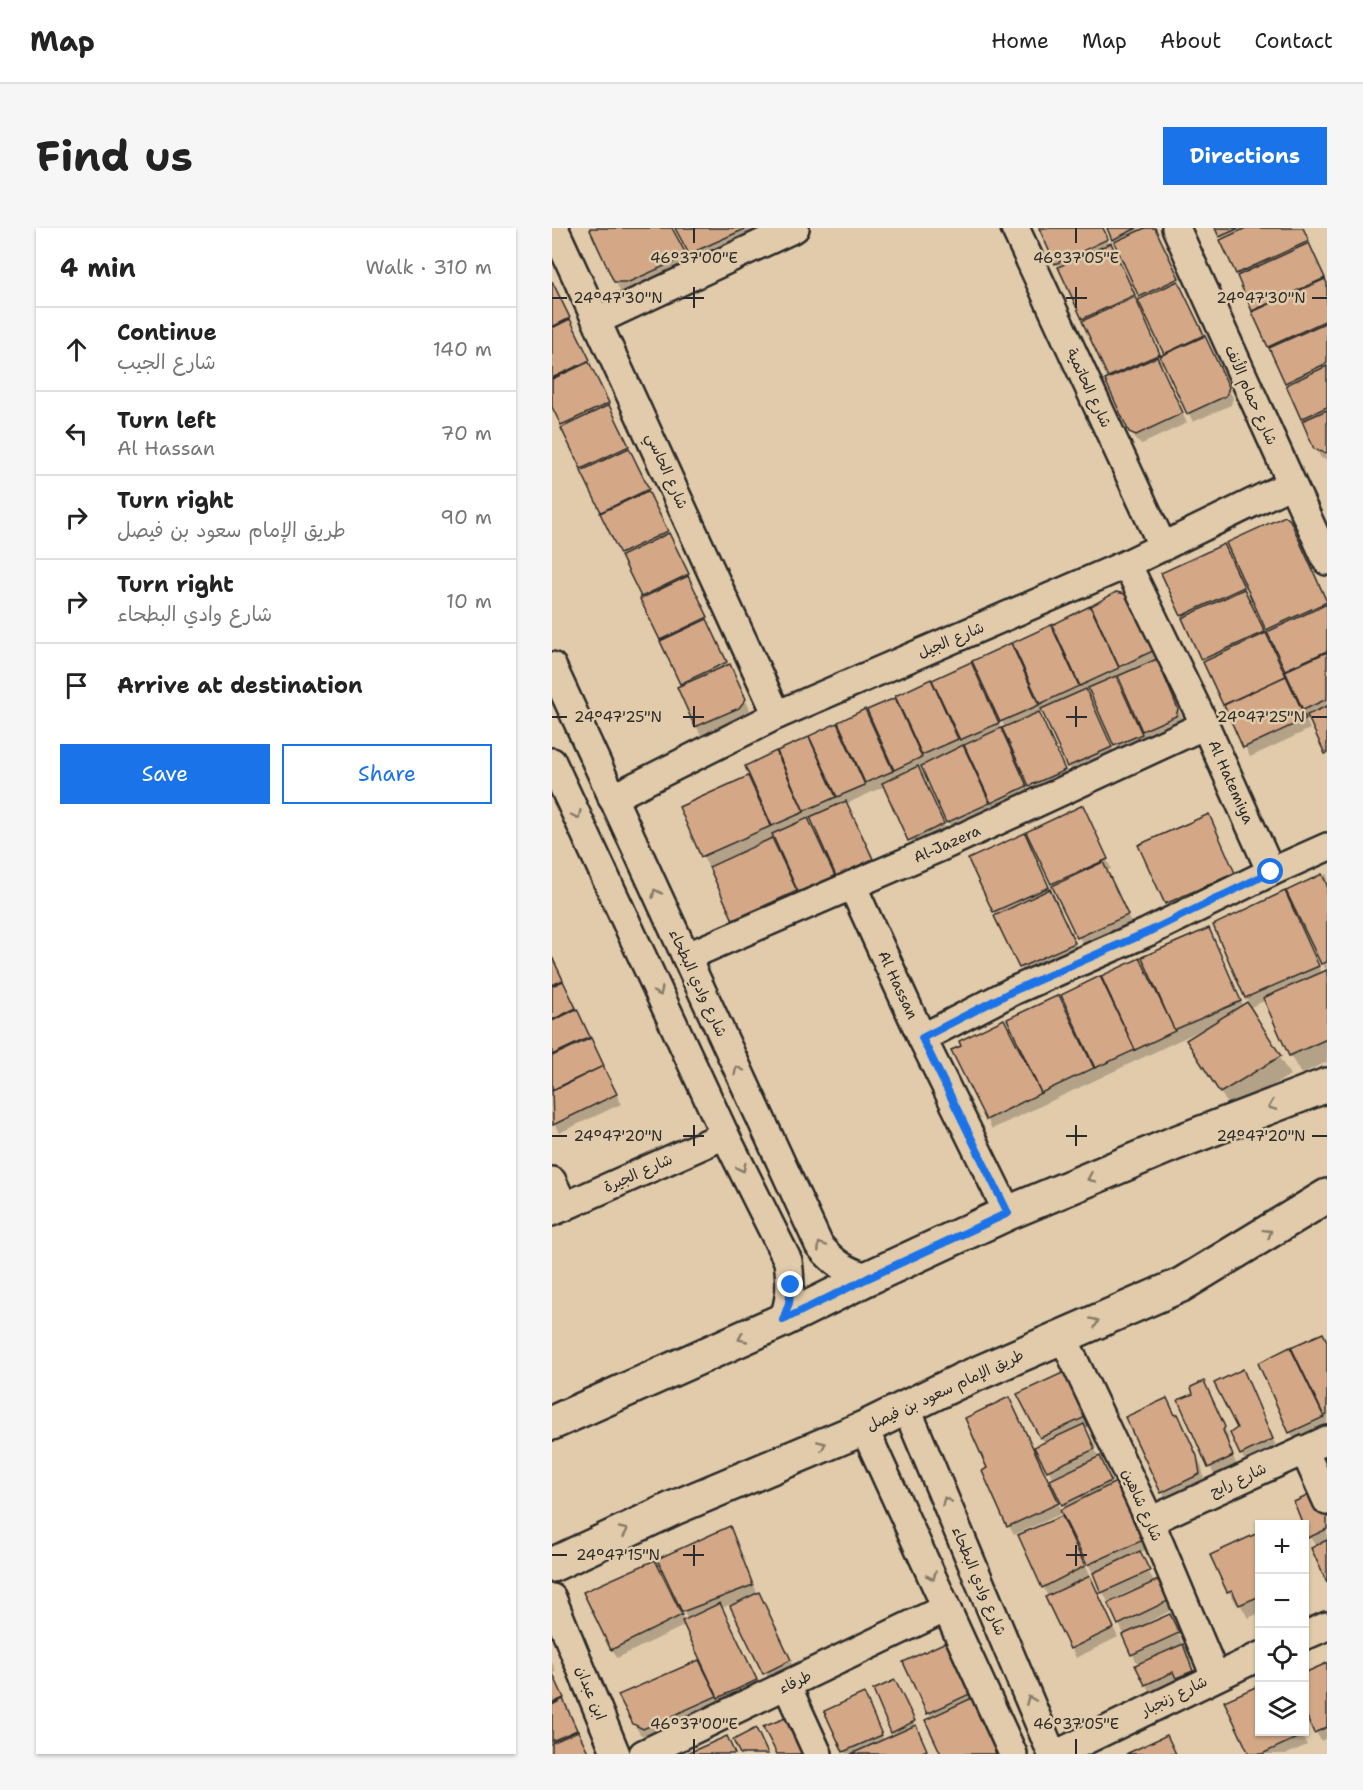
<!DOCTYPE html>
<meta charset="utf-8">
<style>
body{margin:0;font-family:"Shantell Sans","Playpen Sans Arabic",sans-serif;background:#f6f6f6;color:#222}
.controls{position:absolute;right:18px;bottom:18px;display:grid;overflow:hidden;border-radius:0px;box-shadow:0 2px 4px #0004}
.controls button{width:54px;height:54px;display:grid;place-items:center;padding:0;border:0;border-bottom:2px solid #e0e0e0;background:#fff;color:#222;font:30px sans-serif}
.stop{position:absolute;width:18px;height:18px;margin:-14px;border:4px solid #1a73e8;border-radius:50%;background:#fff}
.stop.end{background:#1a73e8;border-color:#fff;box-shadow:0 2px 6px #0008}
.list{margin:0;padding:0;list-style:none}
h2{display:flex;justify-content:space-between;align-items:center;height:78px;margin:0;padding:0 24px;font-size:26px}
h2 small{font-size:20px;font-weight:400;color:#767676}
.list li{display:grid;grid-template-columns:39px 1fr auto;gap:18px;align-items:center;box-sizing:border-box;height:84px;padding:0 24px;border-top:2px solid #e0e0e0}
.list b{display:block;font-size:22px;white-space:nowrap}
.list p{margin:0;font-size:20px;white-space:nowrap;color:#767676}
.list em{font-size:20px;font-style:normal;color:#767676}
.actions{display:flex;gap:12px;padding:18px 24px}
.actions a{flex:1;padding:14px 0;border:2px solid #1a73e8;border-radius:0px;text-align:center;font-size:21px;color:#1a73e8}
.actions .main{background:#1a73e8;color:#fff}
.icon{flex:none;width:33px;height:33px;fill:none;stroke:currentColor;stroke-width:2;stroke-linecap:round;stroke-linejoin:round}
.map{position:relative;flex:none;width:775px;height:1526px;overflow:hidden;border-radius:0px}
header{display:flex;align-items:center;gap:36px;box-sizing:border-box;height:84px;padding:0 30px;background:#fff;border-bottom:2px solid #e0e0e0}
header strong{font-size:28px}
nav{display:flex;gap:33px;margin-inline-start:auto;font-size:21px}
.intro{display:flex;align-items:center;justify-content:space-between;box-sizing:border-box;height:144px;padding:0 36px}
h1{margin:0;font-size:42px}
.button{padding:15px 27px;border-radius:0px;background:#1a73e8;color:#fff;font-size:21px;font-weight:700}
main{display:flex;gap:36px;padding:0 36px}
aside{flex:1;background:#fff;border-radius:0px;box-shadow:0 2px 4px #0004}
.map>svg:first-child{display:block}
</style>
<header>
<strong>Map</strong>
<nav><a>Home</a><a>Map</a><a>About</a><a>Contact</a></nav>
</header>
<div class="intro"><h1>Find us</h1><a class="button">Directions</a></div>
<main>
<aside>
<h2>4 min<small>Walk · 310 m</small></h2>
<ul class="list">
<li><svg class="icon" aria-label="ahead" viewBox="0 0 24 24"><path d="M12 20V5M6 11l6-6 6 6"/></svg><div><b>Continue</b><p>شارع الجيب</p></div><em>140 m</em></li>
<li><svg class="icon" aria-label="left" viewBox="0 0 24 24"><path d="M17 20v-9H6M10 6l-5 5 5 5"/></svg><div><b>Turn left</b><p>Al Hassan</p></div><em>70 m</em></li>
<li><svg class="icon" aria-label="right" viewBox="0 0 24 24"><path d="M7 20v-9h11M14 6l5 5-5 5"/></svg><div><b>Turn right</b><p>طريق الإمام سعود بن فيصل</p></div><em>90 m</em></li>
<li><svg class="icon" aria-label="right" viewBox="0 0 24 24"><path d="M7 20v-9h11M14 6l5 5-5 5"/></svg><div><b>Turn right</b><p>شارع وادي البطحاء</p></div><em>10 m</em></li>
<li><svg class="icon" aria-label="arrive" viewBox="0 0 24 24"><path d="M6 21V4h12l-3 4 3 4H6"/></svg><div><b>Arrive at destination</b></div></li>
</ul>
<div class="actions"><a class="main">Save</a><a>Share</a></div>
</aside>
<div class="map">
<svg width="775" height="1526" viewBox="0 0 775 1526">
<rect width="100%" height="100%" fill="#e1cbaa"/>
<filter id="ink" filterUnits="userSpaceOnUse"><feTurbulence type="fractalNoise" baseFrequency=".0167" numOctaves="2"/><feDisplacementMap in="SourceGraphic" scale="12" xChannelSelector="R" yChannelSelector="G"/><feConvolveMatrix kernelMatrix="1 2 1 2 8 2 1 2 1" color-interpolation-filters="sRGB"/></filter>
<g filter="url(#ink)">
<g fill="#0003" fill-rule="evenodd">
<polygon points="40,0 119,0 139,37 83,63 68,63"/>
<polygon points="124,0 216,0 144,34"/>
<polygon points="488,0 550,0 609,129 614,127 588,72 591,71 556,0 603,0 631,59 629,61 681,170 679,177 641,194 613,135 608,137 635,195 590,216 584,213 533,93"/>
<polygon points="665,0 750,0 775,55 775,232 769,230 764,221"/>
<polygon points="0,54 101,270 99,272 141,355 139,356 158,399 198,481 192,489 149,508 127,460 131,458 111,413 0,175"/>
<polygon points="742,303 775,374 775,527 758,490 754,492 758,501 698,529 611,346 677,327 729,436 731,435 676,316"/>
<path d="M564 366 577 368 607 432 604 433 631 491 629 497 569 527 539 463 535 465 564 529 522 548 492 485 487 487 517 551 483 567 453 503 450 505 479 568 401 604 371 539 366 542 396 606 363 621 333 558 294 576 324 641 259 690 198 717 151 629 129 580 195 550 206 568 208 567 195 539 285 497 296 519 298 518 288 495 419 436 450 502 453 500 422 434ZM568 450 573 462 571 463 565 451ZM260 592 266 605 264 606 257 593Z"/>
<polygon points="536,588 559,641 554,643 580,697 532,719 476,605"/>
<polygon points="656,588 666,605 664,605 684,652 625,694 614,675"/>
<polygon points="477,616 527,724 473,748 442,683"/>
<polygon points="775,646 775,834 749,846 738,827 714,772 697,780 738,847 680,883 647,830 651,801 440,901 435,891 478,845 527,805 511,767 587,732 611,782 661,711 691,778 697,775 662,698 738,674 770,746 775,744 736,664"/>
<polygon points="0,728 69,876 7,905 0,891"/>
<polygon points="775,1114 775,1198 744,1213 738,1204 745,1135"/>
<polygon points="519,1142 544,1196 533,1201 561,1258 600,1319 587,1325 603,1356 611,1363 620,1382 596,1394 597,1397 623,1397 645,1452 599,1466 558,1376 583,1365 581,1362 556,1374 533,1330 531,1331 538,1348 536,1348 566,1409 524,1430 468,1308 512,1289 511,1285 462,1307 457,1298 437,1241 462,1180 510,1283 514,1280 502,1252 484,1220 493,1216 467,1166"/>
<polygon points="695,1152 725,1220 694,1235 689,1226 687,1200"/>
<polygon points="656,1164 677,1210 675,1213 685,1238 663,1249 628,1173"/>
<polygon points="623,1189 630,1197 650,1239 653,1256 615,1273 610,1264"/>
<polygon points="775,1284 775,1353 764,1319 758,1309"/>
<polygon points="708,1306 708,1385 696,1390 688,1376 685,1377 677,1363"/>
<polygon points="182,1309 206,1367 243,1442 218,1454 179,1376 170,1380 209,1462 97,1510 88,1506 82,1496 146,1433 154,1445 156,1444 134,1397 65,1430 60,1421 107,1343 133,1394 136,1392 131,1383"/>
<polygon points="752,1355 757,1364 752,1366"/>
<polygon points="397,1414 426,1474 380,1491 376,1485"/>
<polygon points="0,1434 4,1443 0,1445"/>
<polygon points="775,1437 775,1510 769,1513 764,1504"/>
<polygon points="0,1446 16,1479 36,1526 0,1526"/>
<polygon points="347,1463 376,1526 294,1526 274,1484 312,1467 332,1513 343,1508 340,1504"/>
<polygon points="708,1504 748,1504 755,1517 735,1526 698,1526"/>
</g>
<g fill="#d4a886" stroke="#2b2b2b" stroke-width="1.5">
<polygon points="38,0 120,0 135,28 77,54 62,54 38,2"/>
<polygon points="123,0 193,0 193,1 137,26"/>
<polygon points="487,0 551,0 556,11 503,36"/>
<polygon points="555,0 585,0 560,12"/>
<polygon points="593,0 603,0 627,50 587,69 562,14"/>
<polygon points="663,0 687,0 667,9"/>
<polygon points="694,0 751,0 757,13 684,46 668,12"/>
<polygon points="559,15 583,67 530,91 506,39"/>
<polygon points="757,15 773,50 700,83 685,48"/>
<polygon points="773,51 775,55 775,92 716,119 700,84"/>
<polygon points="0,53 18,90 0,99"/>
<polygon points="626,53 652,107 612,126 586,72"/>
<polygon points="583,69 608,126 556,149 530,93"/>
<polygon points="18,91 38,132 0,150 0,100"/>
<polygon points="775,94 775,135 733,155 717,120"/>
<polygon points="653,108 677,159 674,168 635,186 608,128"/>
<polygon points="605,129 631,185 584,207 577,204 553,152"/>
<polygon points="37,134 57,175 9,197 0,179 0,151"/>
<polygon points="775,138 775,179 749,191 734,157"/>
<polygon points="57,177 77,218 29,241 9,200"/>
<polygon points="775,182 775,224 773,225 762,221 750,193"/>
<polygon points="77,220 97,261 49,284 29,243"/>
<polygon points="96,263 116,303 68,326 48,285"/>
<polygon points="733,288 738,292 775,374 714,402 674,315"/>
<polygon points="117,305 137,346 89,369 69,328"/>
<polygon points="672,316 692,359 629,388 609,345"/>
<polygon points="136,348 156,389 108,412 88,371"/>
<polygon points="692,361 713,404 649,432 630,390"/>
<polygon points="564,364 578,367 603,422 567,439 539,378"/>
<polygon points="775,376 775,423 733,442 715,404"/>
<polygon points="538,378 567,440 528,458 500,397"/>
<polygon points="155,391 175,434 128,456 108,413"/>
<polygon points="499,397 527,458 488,476 460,415"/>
<polygon points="714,405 734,448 671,477 651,434"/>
<polygon points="459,415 487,477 448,494 420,433"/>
<polygon points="775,424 775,471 751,482 733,443"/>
<polygon points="605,431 626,481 624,488 590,503 566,448"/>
<polygon points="419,434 447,495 408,512 380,452"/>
<polygon points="178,436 194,471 187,480 143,499 125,459"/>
<polygon points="564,448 590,506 562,518 536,460"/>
<polygon points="734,448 754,491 691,520 672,477"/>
<polygon points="379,451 406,511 370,527 343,468"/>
<polygon points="534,461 560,519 515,539 489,481"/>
<polygon points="343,470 370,529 342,542 315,482"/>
<polygon points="775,478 775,525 773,526 755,487"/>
<polygon points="313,481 341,543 313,555 286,494"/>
<polygon points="487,484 513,542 477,558 450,500"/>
<polygon points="285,495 313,557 285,569 257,508"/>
<polygon points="449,500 475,558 439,575 412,517"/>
<polygon points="257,509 284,569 252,583 225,523"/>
<polygon points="411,517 438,575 394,595 369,538"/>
<polygon points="224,523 252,584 220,598 193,538"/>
<polygon points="366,538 392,596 356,613 330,555"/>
<polygon points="196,548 219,598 149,629 127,579"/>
<polygon points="294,573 321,631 284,648 258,589"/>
<polygon points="531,577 556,631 499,656 474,604"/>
<polygon points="657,586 683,645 613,676 586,617"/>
<polygon points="256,590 283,648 246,664 220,606"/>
<polygon points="473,605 497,659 441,684 416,631"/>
<polygon points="220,610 245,663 181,692 157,639"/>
<polygon points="551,634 576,687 525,710 500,658"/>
<polygon points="770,646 775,657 775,734 769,736 734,663"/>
<polygon points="498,661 523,715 467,740 442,688"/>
<polygon points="733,663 767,738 693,770 661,697"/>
<polygon points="657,700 689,773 622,802 590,729"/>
<polygon points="0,729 11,752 0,757"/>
<polygon points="588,730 623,803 583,822 549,748"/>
<polygon points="775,742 775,811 737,828 711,770"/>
<polygon points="548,748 583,822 543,840 509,767"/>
<polygon points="11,753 24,780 0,792 0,758"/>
<polygon points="507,767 542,840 489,865 455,791"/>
<polygon points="695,774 729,828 668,865 634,812"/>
<polygon points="25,781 38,809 0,827 0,793"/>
<polygon points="452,791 489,865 434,892 399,822 409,818 407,813"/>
<polygon points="39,810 52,838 0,862 0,828"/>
<polygon points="51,838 65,866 1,897 0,863"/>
<polygon points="771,1105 775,1113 775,1187 772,1188 739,1119"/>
<polygon points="738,1119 772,1189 737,1205 706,1135"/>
<polygon points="519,1141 540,1186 488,1210 465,1166"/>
<polygon points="691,1141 721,1211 688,1227 678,1205 685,1200 662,1155"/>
<polygon points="652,1153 673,1199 671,1202 681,1228 656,1240 626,1172 641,1166 639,1159"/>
<polygon points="457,1169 507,1275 455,1299 430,1243 435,1240 413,1190"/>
<polygon points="615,1170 623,1187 626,1186 645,1228 648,1246 609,1265 573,1189"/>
<polygon points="532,1196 543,1221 495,1243 482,1219"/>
<polygon points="548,1228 559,1253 510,1277 498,1252"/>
<polygon points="568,1252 596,1310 535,1337 508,1282"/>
<polygon points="766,1263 775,1283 775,1301 756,1310 742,1274"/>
<polygon points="510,1288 533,1338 490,1360 466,1307"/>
<polygon points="178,1298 201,1357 130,1384 105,1331"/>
<polygon points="708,1304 708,1368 687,1377 680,1362 675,1364 658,1327"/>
<polygon points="775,1312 775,1355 759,1320"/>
<polygon points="588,1323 598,1343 549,1365 541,1345"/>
<polygon points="103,1332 130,1387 59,1422 31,1364"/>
<polygon points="538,1348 562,1400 518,1421 493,1369"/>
<polygon points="606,1352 616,1373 566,1397 556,1375"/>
<polygon points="207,1364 239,1432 211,1446 178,1378"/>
<polygon points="168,1375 205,1452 166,1470 130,1393"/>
<polygon points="618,1386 627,1405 579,1427 570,1407"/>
<polygon points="398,1412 422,1464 375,1486 351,1434"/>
<polygon points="631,1416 641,1443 624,1450 621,1444 593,1457 583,1437"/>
<polygon points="147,1432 165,1468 91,1501 81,1496 66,1467"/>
<polygon points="775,1435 775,1499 762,1505 752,1482 752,1445"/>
<polygon points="0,1444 12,1470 0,1475"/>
<polygon points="343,1452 363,1493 339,1505 321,1462"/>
<polygon points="708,1457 708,1504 750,1504 751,1507 710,1526 697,1526 672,1473"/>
<polygon points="312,1465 330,1507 291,1524 272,1483"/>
<polygon points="420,1470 447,1526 389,1526 373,1492"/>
<polygon points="11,1471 25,1502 0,1513 0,1477"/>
<polygon points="236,1489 254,1526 225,1526 211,1499"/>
<polygon points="364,1497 375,1522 366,1526 299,1526"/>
<polygon points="204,1500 216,1526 188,1526 181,1512"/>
<polygon points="26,1503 37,1526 0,1526 0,1515"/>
<polygon points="615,1507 624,1526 574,1526"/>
<polygon points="175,1508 183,1526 134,1526"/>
</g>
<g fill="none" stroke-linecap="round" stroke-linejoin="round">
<g stroke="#2b2b2b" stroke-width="32">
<g id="minor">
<polyline points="2,0 225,487"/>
<polyline points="463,0 611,319"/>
<polyline points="624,0 775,333"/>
<polyline points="46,92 243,0"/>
<polyline points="575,336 653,497 719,644"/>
<path d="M0 438 267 1017C283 1036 293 1042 316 1050"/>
<path d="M0 534 173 907 236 1033C239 1055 239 1071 231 1092"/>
<polyline points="60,570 225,487 575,336 739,256"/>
<polyline points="300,657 370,810 456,985"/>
<polyline points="134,729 391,618 653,497"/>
<polyline points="370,810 461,763 596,704 719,644 775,619"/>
<polyline points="0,953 12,979"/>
<polyline points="0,984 173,907"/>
<polyline points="511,1109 598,1293 663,1448"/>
<polyline points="354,1179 500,1526"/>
<polyline points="312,1200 461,1526"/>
<polyline points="752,1222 775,1273"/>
<polyline points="598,1293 775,1212"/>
<polyline points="0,1370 64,1526"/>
<polyline points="752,1408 775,1398"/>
<polyline points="235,1458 266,1526"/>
<polyline points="91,1526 394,1380"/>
<polyline points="505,1526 708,1428"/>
</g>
</g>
<g stroke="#2b2b2b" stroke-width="38">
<g id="major">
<polyline points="0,1195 231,1092 316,1050 456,985 621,916 775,857"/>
<polyline points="0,1337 122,1280 312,1200 408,1153 629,1057 775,968"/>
</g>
</g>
<use href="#minor" stroke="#e1cbaa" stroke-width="27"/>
<use href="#major" stroke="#e1cbaa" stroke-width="33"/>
</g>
<defs><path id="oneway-chevron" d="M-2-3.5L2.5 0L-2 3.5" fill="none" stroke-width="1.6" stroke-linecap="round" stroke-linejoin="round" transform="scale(1.5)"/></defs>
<g stroke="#867b6a">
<use href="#oneway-chevron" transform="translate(25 587) rotate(65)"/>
<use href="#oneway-chevron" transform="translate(104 665) rotate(-115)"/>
<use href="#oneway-chevron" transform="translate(107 764) rotate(65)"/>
<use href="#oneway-chevron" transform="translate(186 842) rotate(-115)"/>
<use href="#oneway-chevron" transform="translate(720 878) rotate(159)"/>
<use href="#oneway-chevron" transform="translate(190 940) rotate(63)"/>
<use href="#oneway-chevron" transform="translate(539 950) rotate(157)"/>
<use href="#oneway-chevron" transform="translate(716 1005) rotate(-32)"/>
<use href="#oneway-chevron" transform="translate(269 1018) rotate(-124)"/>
<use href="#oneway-chevron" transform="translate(543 1094) rotate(-24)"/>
<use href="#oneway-chevron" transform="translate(190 1110) rotate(155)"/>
<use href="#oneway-chevron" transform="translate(270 1217) rotate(-23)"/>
<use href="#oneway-chevron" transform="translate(394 1273) rotate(-113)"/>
<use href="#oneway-chevron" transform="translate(72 1303) rotate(-25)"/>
<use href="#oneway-chevron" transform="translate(380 1348) rotate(66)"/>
<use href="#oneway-chevron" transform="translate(478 1472) rotate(-113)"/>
</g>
</g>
<g fill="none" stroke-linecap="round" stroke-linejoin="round" filter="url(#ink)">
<polyline stroke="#1a73e8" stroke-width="8" points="239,1057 237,1075 231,1092 316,1050 456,985 370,810 461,763 596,704 719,644"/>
</g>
<path fill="none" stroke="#2b2b2b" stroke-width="2" d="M142 0V15M524 0V15M142 59V80M524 59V80M0 70H15M131 70H152M514 70H535M760 70H775M142 478V499M524 478V499M0 489H15M131 489H152M514 489H535M760 489H775M142 897V918M524 897V918M0 908H15M131 908H152M514 908H535M760 908H775M142 1317V1338M524 1317V1338M0 1327H15M131 1327H152M514 1327H535M142 1511V1526M524 1511V1526"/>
<g text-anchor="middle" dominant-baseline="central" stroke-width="5" stroke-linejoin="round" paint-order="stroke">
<g font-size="15" fill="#2b2b2b" stroke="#e1cbaa">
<text transform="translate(537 160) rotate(65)">شارع الحاتمية</text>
<text transform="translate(699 167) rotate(66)">شارع حمام الأنف</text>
<text transform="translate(115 243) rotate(66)">شارع الحاسي</text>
<text transform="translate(399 412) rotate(-23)">شارع الجيل</text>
<text transform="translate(679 554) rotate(66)">Al Hatemiya</text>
<text transform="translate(395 616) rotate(-24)">Al-Jazera</text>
<text transform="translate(146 755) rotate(65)">شارع وادي البطحاء</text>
<text transform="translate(346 757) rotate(65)">Al Hassan</text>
<text transform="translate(86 945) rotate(-24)">شارع الجيرة</text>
<text transform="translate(393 1162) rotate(-25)">طريق الإمام سعود بن فيصل</text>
<text transform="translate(686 1252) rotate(-25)">شارع رابح</text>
<text transform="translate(590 1277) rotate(66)">شارع شاهين</text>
<text transform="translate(427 1353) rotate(67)">شارع وادي البطحاء</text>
<text transform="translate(243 1454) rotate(-26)">طرفاء</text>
<text transform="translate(39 1465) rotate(68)">ابن عبدان</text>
<text transform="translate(622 1468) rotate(-26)">شارع زنجبار</text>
</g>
</g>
<g font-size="15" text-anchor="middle" fill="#2b2b2b" stroke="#e1cbaa" stroke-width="5" stroke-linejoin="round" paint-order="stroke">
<text x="142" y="35">46°37'00"E</text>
<text x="524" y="35">46°37'05"E</text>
<text x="66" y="75">24°47'30"N</text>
<text x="709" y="75">24°47'30"N</text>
<text x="66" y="494">24°47'25"N</text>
<text x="709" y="494">24°47'25"N</text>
<text x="66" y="913">24°47'20"N</text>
<text x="709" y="913">24°47'20"N</text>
<text x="66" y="1332">24°47'15"N</text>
<text x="142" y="1501">46°37'00"E</text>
<text x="524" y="1501">46°37'05"E</text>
</g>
</svg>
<div class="controls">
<button>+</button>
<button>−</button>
<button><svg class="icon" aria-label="locate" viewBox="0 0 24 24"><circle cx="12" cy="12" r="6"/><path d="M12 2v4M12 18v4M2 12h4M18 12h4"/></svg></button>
<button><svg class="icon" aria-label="layers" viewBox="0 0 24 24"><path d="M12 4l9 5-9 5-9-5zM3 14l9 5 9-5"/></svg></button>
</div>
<div class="stop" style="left:719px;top:644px"></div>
<div class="stop end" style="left:239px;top:1057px"></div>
</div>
</main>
